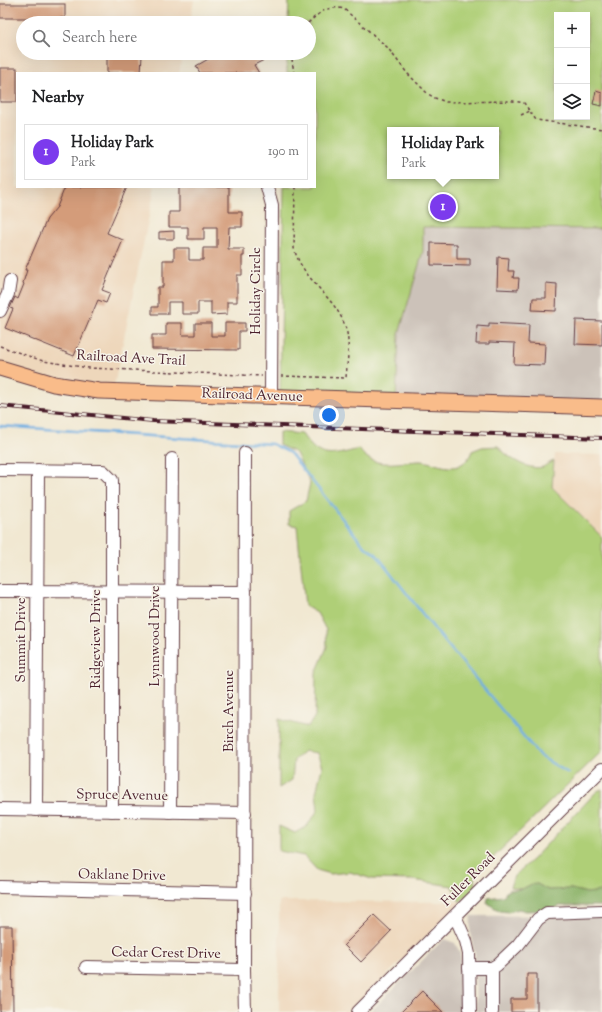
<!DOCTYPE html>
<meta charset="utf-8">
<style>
body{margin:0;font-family:"Sorts Mill Goudy",serif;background:#f2f2f2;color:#202124}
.controls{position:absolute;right:12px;top:12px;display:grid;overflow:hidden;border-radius:0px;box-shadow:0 4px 16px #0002}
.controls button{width:36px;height:36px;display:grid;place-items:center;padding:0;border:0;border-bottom:1px solid #e0e0e0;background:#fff;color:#202124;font:20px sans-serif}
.you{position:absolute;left:329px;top:415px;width:14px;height:14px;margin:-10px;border:3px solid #fff;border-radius:50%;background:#1a73e8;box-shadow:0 0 0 6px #1a73e833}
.badge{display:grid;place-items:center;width:26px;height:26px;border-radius:50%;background:#7c3aed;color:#fff;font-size:13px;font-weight:700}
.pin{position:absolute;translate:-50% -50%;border:2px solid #fff;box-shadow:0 1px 4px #0006}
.popup{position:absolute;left:387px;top:127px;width:112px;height:52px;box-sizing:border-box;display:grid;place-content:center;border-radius:0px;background:#fff;filter:drop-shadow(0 1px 3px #0005);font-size:13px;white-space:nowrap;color:#757577}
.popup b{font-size:15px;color:#202124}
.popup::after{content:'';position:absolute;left:50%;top:100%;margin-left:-8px;border:8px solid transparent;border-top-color:#fff}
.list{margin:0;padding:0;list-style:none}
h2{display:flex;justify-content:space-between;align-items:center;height:52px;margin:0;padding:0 16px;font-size:17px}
h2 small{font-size:13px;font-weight:400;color:#757577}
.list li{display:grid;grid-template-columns:26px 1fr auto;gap:12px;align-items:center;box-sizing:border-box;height:56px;margin:0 8px 8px;padding:0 8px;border:1px solid #e0e0e0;border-radius:0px}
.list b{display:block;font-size:15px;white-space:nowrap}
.list p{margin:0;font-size:13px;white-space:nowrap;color:#757577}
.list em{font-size:13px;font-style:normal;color:#757577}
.icon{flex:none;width:22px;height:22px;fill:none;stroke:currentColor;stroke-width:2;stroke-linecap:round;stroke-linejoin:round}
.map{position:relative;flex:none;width:602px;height:1012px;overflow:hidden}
.search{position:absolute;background:#fff;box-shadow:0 4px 16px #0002;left:16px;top:16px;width:300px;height:44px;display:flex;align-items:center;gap:10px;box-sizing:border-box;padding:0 14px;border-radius:22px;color:#757577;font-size:15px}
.panel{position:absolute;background:#fff;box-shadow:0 4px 16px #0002;left:16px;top:72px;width:300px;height:116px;border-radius:0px}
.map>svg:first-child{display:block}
</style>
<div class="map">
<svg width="602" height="1012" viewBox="0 0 602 1012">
<rect width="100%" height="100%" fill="#f7f3e8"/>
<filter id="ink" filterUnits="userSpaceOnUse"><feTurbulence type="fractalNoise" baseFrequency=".025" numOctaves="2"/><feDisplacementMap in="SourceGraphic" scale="8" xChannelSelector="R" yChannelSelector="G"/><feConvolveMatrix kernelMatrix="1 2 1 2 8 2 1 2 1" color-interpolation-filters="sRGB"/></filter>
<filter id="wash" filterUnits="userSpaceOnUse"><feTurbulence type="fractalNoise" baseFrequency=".012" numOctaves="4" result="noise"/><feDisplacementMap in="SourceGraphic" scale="16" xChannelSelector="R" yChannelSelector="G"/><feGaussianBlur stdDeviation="0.9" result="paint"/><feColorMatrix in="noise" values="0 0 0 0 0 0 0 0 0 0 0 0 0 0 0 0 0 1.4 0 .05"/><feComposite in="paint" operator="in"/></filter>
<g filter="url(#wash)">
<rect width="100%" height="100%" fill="#f1e8d2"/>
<g fill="#eed7bb">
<polygon points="0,0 194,0 190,23 23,23 23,53 183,53 179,73 17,73 17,187 155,187 113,391 0,368"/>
<polygon points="555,454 602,455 602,537 552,487"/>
<polygon points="279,901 460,902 350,1012 279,1012"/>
</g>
<g fill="#ccc2b9">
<polygon points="423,227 602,229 602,408 396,400 399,334 423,251"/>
<polygon points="602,915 602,1012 476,1012 475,954 470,933 471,916"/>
<polygon points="444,939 455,943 460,953 463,968 464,1012 370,1012"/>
</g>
<g fill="#afcf77" stroke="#7c7751" fill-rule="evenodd">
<path d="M289 0H602V229L423 227V251L399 334 396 400 280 397 284 187H315V73H287V53H309V23H288ZM557 15H587V117H557ZM390 130H496V176H390Z"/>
<path d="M279 432 302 434C320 461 331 456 359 449 373 471 400 461 421 461 433 462 447 470 458 466 466 462 469 459 472 451L482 447 498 446C507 457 527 471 543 467 546 465 551 462 554 461L552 487 602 537V751L474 876 475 887 460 902 452 886 413 880 372 879 350 872 331 874 317 870 304 856 279 851V826L295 833 307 826 318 810 316 793 322 767 317 753 304 751 294 760 292 780 279 788V719L308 727 315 716 316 673 327 647 326 630 317 613 305 606 297 526 289 524V511L306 501 310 483 296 453 279 445Z"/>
<polygon points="602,789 602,891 587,893 571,889 548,890 537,884 532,884 522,889 510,887 514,876 533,859 597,791"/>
</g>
<polygon fill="#8bb268" stroke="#6a684a" points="532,884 537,884 548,890 571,889 587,893 602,891 602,906 559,906 551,910 526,911 519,909 508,912 500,911 487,903 488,898 503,896 508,890 522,889"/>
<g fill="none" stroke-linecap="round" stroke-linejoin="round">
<polyline stroke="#6faee2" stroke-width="2.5" points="0,426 272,444 290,453 364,546 376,554 436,631 540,756 568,773"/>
</g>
<g id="blocks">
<g fill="#d49c7a">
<rect x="0" y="4" width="65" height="14"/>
<polygon points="219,53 263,53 266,59 254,65 259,73 200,73 196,66"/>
<polygon points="107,55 142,55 141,73 107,73"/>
<rect x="0" y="68" width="17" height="34"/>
<polygon points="596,91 602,93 602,106 593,104"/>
<polygon points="65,187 127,187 107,233 123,240 102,290 110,293 106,303 98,300 74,356 5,328 13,309 10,308 15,297 18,299 24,284 23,283 27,270 25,270 47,219 57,207"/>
<polygon points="179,187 229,187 229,212 242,212 242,227 229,227 228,249 244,249 244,256 242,256 242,275 237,275 237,302 227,302 227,314 211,315 211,302 198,302 198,314 182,314 182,302 168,302 168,314 152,314 152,307 158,307 158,287 163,287 163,260 174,260 174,248 189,248 189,260 203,260 203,248 217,248 217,227 204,227 204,239 188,239 188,227 169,227 169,212 179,212"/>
<polygon points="174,231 174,239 159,239 159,232"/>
<polygon points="431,243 457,244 457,259 470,259 470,266 431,265"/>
<polygon points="498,257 509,258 508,271 514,271 513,278 519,278 518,290 497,289"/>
<polygon points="546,283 557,284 556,311 532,310 533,298 546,298"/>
<polygon points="576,320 602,321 602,345 575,344"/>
<polygon points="166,323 182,323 182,335 195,335 195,323 211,323 211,336 225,336 225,323 245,323 245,331 239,331 239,350 152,349 152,335 166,335"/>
<polygon points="489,323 529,325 528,343 545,344 544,365 514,364 515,343 489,342 489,344 476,344 477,326 489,327"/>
<polygon points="374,915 391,931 361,962 344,945"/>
<polygon points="0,926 12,926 13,1012 0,1012"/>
<polygon points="527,974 537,974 537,1012 511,1012 511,999 527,999"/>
<polygon points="422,991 443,1012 401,1012"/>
</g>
</g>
</g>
<g filter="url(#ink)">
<use href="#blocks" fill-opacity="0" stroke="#633d44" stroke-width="1"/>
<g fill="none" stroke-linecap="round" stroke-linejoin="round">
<g stroke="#633d44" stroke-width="14">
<g id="minor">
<polyline points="267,187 272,205 271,397"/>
<polyline points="0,311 8,294 10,281"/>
<polyline points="0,470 103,471 112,480 112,811"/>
<polyline points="0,591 245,592"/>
<polyline points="0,809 245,813"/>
<polyline points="36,810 38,470"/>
<polyline points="170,812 172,459"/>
<polyline points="0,887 245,893"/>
<polyline points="455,916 466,941 469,954 470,1012"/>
<polyline points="86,967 244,970 245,453"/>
<polyline points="469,968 492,968 497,965 518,945 538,919 547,913 602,911"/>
<polyline points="492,968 492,1012"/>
<polyline points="244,970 245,1012"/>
<polyline points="358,1012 602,769"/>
</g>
</g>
<g stroke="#633d44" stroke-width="17">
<polyline id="major" points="0,368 54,384 99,391 602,407"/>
</g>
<g stroke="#633d44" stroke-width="1.5" stroke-dasharray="3 3" stroke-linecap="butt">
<path d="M308 23C320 12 328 5 344 9L387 47 407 73 428 94 435 98 446 102 513 101 524 103 536 120 602 129"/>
<polyline points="291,53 294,73"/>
<polyline points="521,115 530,111"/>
<polyline points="0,346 43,361 89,368 262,376"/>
<path d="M281 376 346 378C347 362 351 342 345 326 335 296 302 280 294 248L295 187"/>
</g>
<use href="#minor" stroke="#fff" stroke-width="12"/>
<use href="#major" stroke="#f9bc8a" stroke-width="15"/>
<g stroke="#4a1f2b" stroke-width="4">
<polyline id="rail" points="0,406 153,421 602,438"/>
</g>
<use href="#rail" stroke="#f7f3e8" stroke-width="2.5" stroke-dasharray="8" stroke-linecap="butt"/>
</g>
</g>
<g text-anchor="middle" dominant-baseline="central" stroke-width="3" stroke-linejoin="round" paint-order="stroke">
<g font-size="14" fill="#4a1f2b" stroke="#f7f3e8">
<text transform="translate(257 291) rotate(-90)">Holiday Circle</text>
<text transform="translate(131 359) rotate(3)">Railroad Ave Trail</text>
<text transform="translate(252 396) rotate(2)">Railroad Avenue</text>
<text transform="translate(156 636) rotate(-90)">Lynnwood Drive</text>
<text transform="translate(97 639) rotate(-90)">Ridgeview Drive</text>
<text transform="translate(22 640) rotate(-90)">Summit Drive</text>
<text transform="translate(230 711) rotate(-90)">Birch Avenue</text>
<text transform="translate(122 796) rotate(1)">Spruce Avenue</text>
<text transform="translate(122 876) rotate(1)">Oaklane Drive</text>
<text transform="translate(469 880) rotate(-45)">Fuller Road</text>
<text transform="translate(166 954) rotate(1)">Cedar Crest Drive</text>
</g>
</g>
</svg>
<div class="controls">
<button>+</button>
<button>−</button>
<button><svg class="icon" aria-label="layers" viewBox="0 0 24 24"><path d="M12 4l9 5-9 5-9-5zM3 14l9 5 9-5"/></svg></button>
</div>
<div class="you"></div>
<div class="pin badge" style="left:443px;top:207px">1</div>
<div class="popup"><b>Holiday Park</b>Park</div>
<div class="search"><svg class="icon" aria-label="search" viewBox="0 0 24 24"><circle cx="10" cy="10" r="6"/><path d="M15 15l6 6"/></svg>Search here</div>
<section class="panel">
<h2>Nearby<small></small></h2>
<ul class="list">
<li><span class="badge">1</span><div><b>Holiday Park</b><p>Park</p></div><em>190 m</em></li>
</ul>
</section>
</div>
